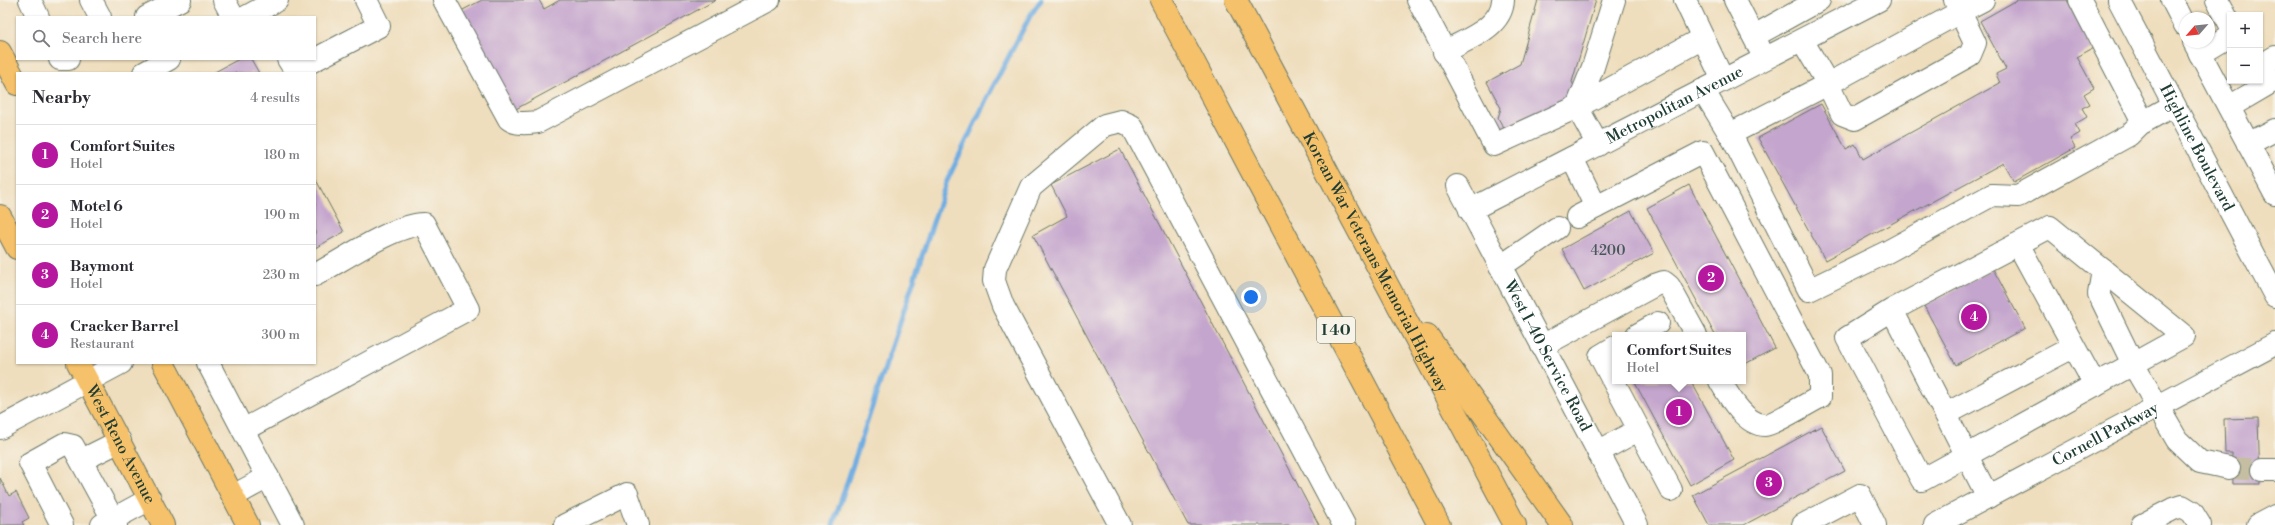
<!DOCTYPE html>
<meta charset="utf-8">
<style>
body{margin:0;font-family:"Libre Bodoni",serif;background:#f7f7f7;color:#2b2b33}
.controls{position:absolute;right:12px;top:12px;display:grid;overflow:hidden;border-radius:0px;box-shadow:0 1px 3px #0004}
.controls button{width:36px;height:36px;display:grid;place-items:center;padding:0;border:0;border-bottom:1px solid #e1e1e2;background:#fff;color:#2b2b33;font:20px sans-serif}
.compass{position:absolute;left:2179px;top:12px;width:36px;height:36px;border-radius:50%;background:#fff;box-shadow:0 1px 3px #0004;rotate:242deg}
.you{position:absolute;left:1251px;top:297px;width:14px;height:14px;margin:-10px;border:3px solid #fff;border-radius:50%;background:#1a73e8;box-shadow:0 0 0 6px #1a73e833}
.badge{display:grid;place-items:center;width:26px;height:26px;border-radius:50%;background:#b5179e;color:#fff;font-size:13px;font-weight:700}
.pin{position:absolute;translate:-50% -50%;border:2px solid #fff;box-shadow:0 1px 4px #0006}
.popup{position:absolute;left:1612px;top:332px;width:134px;height:52px;box-sizing:border-box;display:grid;place-content:center;border-radius:0px;background:#fff;filter:drop-shadow(0 1px 3px #0005);font-size:13px;white-space:nowrap;color:#7c7c81}
.popup b{font-size:15px;color:#2b2b33}
.popup::after{content:'';position:absolute;left:50%;top:100%;margin-left:-8px;border:8px solid transparent;border-top-color:#fff}
.list{margin:0;padding:0;list-style:none}
h2{display:flex;justify-content:space-between;align-items:center;height:52px;margin:0;padding:0 16px;font-size:17px}
h2 small{font-size:13px;font-weight:400;color:#7c7c81}
.list li{display:grid;grid-template-columns:26px 1fr auto;gap:12px;align-items:center;box-sizing:border-box;height:60px;padding:0 16px;border-top:1px solid #e1e1e2}
.list b{display:block;font-size:15px;white-space:nowrap}
.list p{margin:0;font-size:13px;white-space:nowrap;color:#7c7c81}
.list em{font-size:13px;font-style:normal;color:#7c7c81}
.icon{flex:none;width:22px;height:22px;fill:none;stroke:currentColor;stroke-width:2;stroke-linecap:round;stroke-linejoin:round}
.map{position:relative;flex:none;width:2275px;height:525px;overflow:hidden}
.search{position:absolute;background:#fff;box-shadow:0 1px 3px #0004;left:16px;top:16px;width:300px;height:44px;display:flex;align-items:center;gap:10px;box-sizing:border-box;padding:0 14px;border-radius:0px;color:#7c7c81;font-size:15px}
.panel{position:absolute;background:#fff;box-shadow:0 1px 3px #0004;left:16px;top:72px;width:300px;height:292px;border-radius:0px}
.map>svg:first-child{display:block}
</style>
<div class="map">
<svg width="2275" height="525" viewBox="0 0 2275 525">
<rect width="100%" height="100%" fill="#f7f3e8"/>
<filter id="ink" filterUnits="userSpaceOnUse"><feTurbulence type="fractalNoise" baseFrequency=".025" numOctaves="2"/><feDisplacementMap in="SourceGraphic" scale="8" xChannelSelector="R" yChannelSelector="G"/><feConvolveMatrix kernelMatrix="1 2 1 2 8 2 1 2 1" color-interpolation-filters="sRGB"/></filter>
<filter id="wash" filterUnits="userSpaceOnUse"><feTurbulence type="fractalNoise" baseFrequency=".012" numOctaves="4" result="noise"/><feDisplacementMap in="SourceGraphic" scale="16" xChannelSelector="R" yChannelSelector="G"/><feGaussianBlur stdDeviation="0.9" result="paint"/><feColorMatrix in="noise" values="0 0 0 0 0 0 0 0 0 0 0 0 0 0 0 0 0 1.4 0 .05"/><feComposite in="paint" operator="in"/></filter>
<g filter="url(#wash)">
<rect width="100%" height="100%" fill="#efdebd"/>
<g fill="none" stroke-linecap="round" stroke-linejoin="round">
<polyline stroke="#6fade1" stroke-width="5" points="833,525 946,183 987,98 1030,16 1041,0"/>
</g>
<g id="blocks">
<g fill="#c4a5cd">
<polygon points="482,0 539,0 544,9 560,0 716,0 514,110 461,11"/>
<polygon points="1538,0 1596,0 1572,82 1578,93 1506,132 1498,118 1501,108 1487,82 1520,64"/>
<polygon points="2017,0 2067,0 2093,48 2077,57 2094,88 2084,94 2090,104 2082,108 2087,117 2075,124 2080,133 2070,139 2075,148 2014,182 2003,163 1825,260 1758,138 1821,104 1846,149 1855,144 1863,159 2000,83 1996,74 2006,69 1980,21"/>
<polygon points="239,59 251,59 259,73 213,73"/>
<polygon points="1120,149 1319,525 1188,525 1033,235 1067,216 1051,185"/>
<polygon points="315,178 344,232 315,248"/>
<polygon points="1689,185 1775,348 1743,365 1743,335 1715,335 1647,208"/>
<polygon points="1631,211 1654,253 1584,291 1562,249"/>
<polygon points="1993,269 2025,328 1956,365 1924,306"/>
<polygon points="1634,381 1691,381 1734,460 1690,485"/>
<polygon points="2258,418 2260,484 2233,484 2232,453 2225,453 2224,419"/>
<polygon points="1821,426 1845,471 1744,525 1709,525 1693,495"/>
<polygon points="0,478 9,496 16,492 29,518 22,522 24,525 0,525"/>
</g>
</g>
</g>
<g filter="url(#ink)">
<use href="#blocks" fill-opacity="0" stroke="#687564" stroke-width="1"/>
<g fill="none" stroke-linecap="round" stroke-linejoin="round">
<polyline stroke="#c5bea2" stroke-width="22" stroke-dasharray="22 11" stroke-linecap="butt" points="2229,468 2262,470"/>
<g stroke="#687564" stroke-width="24">
<g id="minor">
<polyline points="30,0 38,17"/>
<polyline points="91,0 100,17"/>
<polyline points="224,0 233,17"/>
<path d="M444 0 509 119C516 125 529 123 538 122L769 0"/>
<polyline points="1418,0 1494,145 1577,107 1598,145"/>
<polyline points="1685,0 1723,80"/>
<polyline points="1735,0 1760,49"/>
<polyline points="1955,0 1960,12 1828,84 1842,114 1855,119 1970,55 1975,43 1960,12 1983,0"/>
<polyline points="2080,0 2143,122"/>
<path id="s1" d="M2119 0 2275 296"/>
<polyline points="2172,0 2185,25"/>
<polyline points="2217,0 2230,24"/>
<polyline points="147,17 180,0"/>
<polyline points="246,17 277,0"/>
<polyline points="1754,36 1819,0"/>
<polyline points="2194,42 2275,194"/>
<path d="M1444 52C1465 40 1502 28 1503 0"/>
<polyline points="2200,54 2230,36"/>
<polyline points="60,59 68,59"/>
<polyline points="288,59 295,70 379,26 366,0"/>
<polyline points="2260,66 2275,57"/>
<polyline points="144,73 169,59"/>
<polyline points="1703,90 1734,141 1809,290 1887,252 1992,195 2018,196 2129,135 2140,124 2174,105"/>
<polyline points="1577,107 1703,38"/>
<polyline points="1577,107 1593,67 1614,0"/>
<polyline points="2229,107 2275,80"/>
<polyline points="1730,134 1828,84 1802,40"/>
<polyline points="2248,144 2275,130"/>
<polyline points="1572,158 1596,207"/>
<path id="s2" d="M1458 186 1637 525"/>
<path id="s3" d="M1470 210 1879 0"/>
<path d="M1577 217 1703 152 1820 375V397C1810 402 1772 425 1765 425 1745 425 1729 396 1720 381"/>
<polyline points="2018,244 2095,385"/>
<polyline points="1500,267 1557,228"/>
<polyline points="2103,270 2099,294 2133,364 2177,440 2200,462 2229,468"/>
<path d="M1892 310 1847 338 1922 480 2184 336 2050 227 1892 310C1924 372 1956 434 1988 497"/>
<polyline points="1637,335 1658,323"/>
<polyline points="1542,346 1655,285 1664,282 1669,286 1696,335"/>
<polyline points="1615,347 1600,356 1671,490"/>
<polyline points="208,363 243,430"/>
<polyline points="1946,414 2073,347"/>
<polyline points="0,428 121,363"/>
<polyline points="1598,452 1638,430"/>
<polyline points="82,460 120,441"/>
<polyline points="2262,470 2275,470"/>
<polyline points="233,496 268,477"/>
<polyline points="62,525 30,463 64,444 73,446 116,525"/>
<polyline points="102,525 150,499"/>
<path d="M293 525 243 430 468 309 424 224C393 225 343 260 315 275"/>
<polyline points="565,525 627,494 638,525"/>
<polyline points="1120,525 1003,306 994,281 995,269 1031,187 1105,125 1121,121 1132,126 1344,525"/>
<polyline points="1803,525 1860,495 1875,525"/>
<path id="s4" d="M1935 525 2275 344"/>
<polyline points="2142,525 2173,509 2182,506 2192,512 2200,525"/>
<polyline points="2258,525 2275,516"/>
</g>
</g>
<g stroke="#687564" stroke-width="24">
<g id="major">
<polyline points="0,52 17,84"/>
<polyline points="0,216 17,248"/>
<path id="s5" d="M78 363 163 525"/>
<polyline points="163,363 248,525"/>
</g>
</g>
<g stroke="#687564" stroke-width="24">
<g id="highway">
<polyline points="1161,0 1439,525"/>
<path id="s6" d="M1236 0 1515 525"/>
<polyline points="1427,335 1562,525"/>
</g>
</g>
<use href="#minor" stroke="#fff" stroke-width="22"/>
<use href="#major" stroke="#f5c16b" stroke-width="22"/>
<use href="#highway" stroke="#f5c16b" stroke-width="22"/>
</g>
</g>
<g text-anchor="middle" dominant-baseline="central" stroke-width="3.5" stroke-linejoin="round" paint-order="stroke">
<g font-size="14" fill="#48575a">
<text x="1608" y="251">4200</text>
</g>
<rect fill="#f7f3e8" stroke="#60746a" stroke-width="1" x="1317" y="317" width="38" height="26" rx="3"/>
<g font-size="15" font-weight="bold" fill="#1f3d34">
<text x="1336" y="330">I 40</text>
</g>
<g font-size="16" fill="#1f3d34" stroke="#f7f3e8">
<text stroke="none"><textPath href="#s3" startOffset="230">Metropolitan Avenue</textPath></text>
<text stroke="none"><textPath href="#s1" startOffset="167">Highline Boulevard</textPath></text>
<text stroke="none"><textPath href="#s6" startOffset="297">Korean War Veterans Memorial Highway</textPath></text>
<text stroke="none"><textPath href="#s2" startOffset="192">West I-40 Service Road</textPath></text>
<text stroke="none"><textPath href="#s4" startOffset="193">Cornell Parkway</textPath></text>
<text stroke="none"><textPath href="#s5" startOffset="92">West Reno Avenue</textPath></text>
</g>
</g>
</svg>
<div class="controls">
<button>+</button>
<button>−</button>
</div>
<svg class="compass" viewBox="-18 -18 36 36"><path d="M0-13l5 13h-10z" fill="#e53935"/><path d="M0 13l5-13h-10z" fill="#7c7c81"/></svg>
<div class="you"></div>
<div class="pin badge" style="left:1679px;top:412px">1</div>
<div class="popup"><b>Comfort Suites</b>Hotel</div>
<div class="pin badge" style="left:1711px;top:278px">2</div>
<div class="pin badge" style="left:1769px;top:483px">3</div>
<div class="pin badge" style="left:1974px;top:317px">4</div>
<div class="search"><svg class="icon" aria-label="search" viewBox="0 0 24 24"><circle cx="10" cy="10" r="6"/><path d="M15 15l6 6"/></svg>Search here</div>
<section class="panel">
<h2>Nearby<small>4 results</small></h2>
<ul class="list">
<li><span class="badge">1</span><div><b>Comfort Suites</b><p>Hotel</p></div><em>180 m</em></li>
<li><span class="badge">2</span><div><b>Motel 6</b><p>Hotel</p></div><em>190 m</em></li>
<li><span class="badge">3</span><div><b>Baymont</b><p>Hotel</p></div><em>230 m</em></li>
<li><span class="badge">4</span><div><b>Cracker Barrel</b><p>Restaurant</p></div><em>300 m</em></li>
</ul>
</section>
</div>
